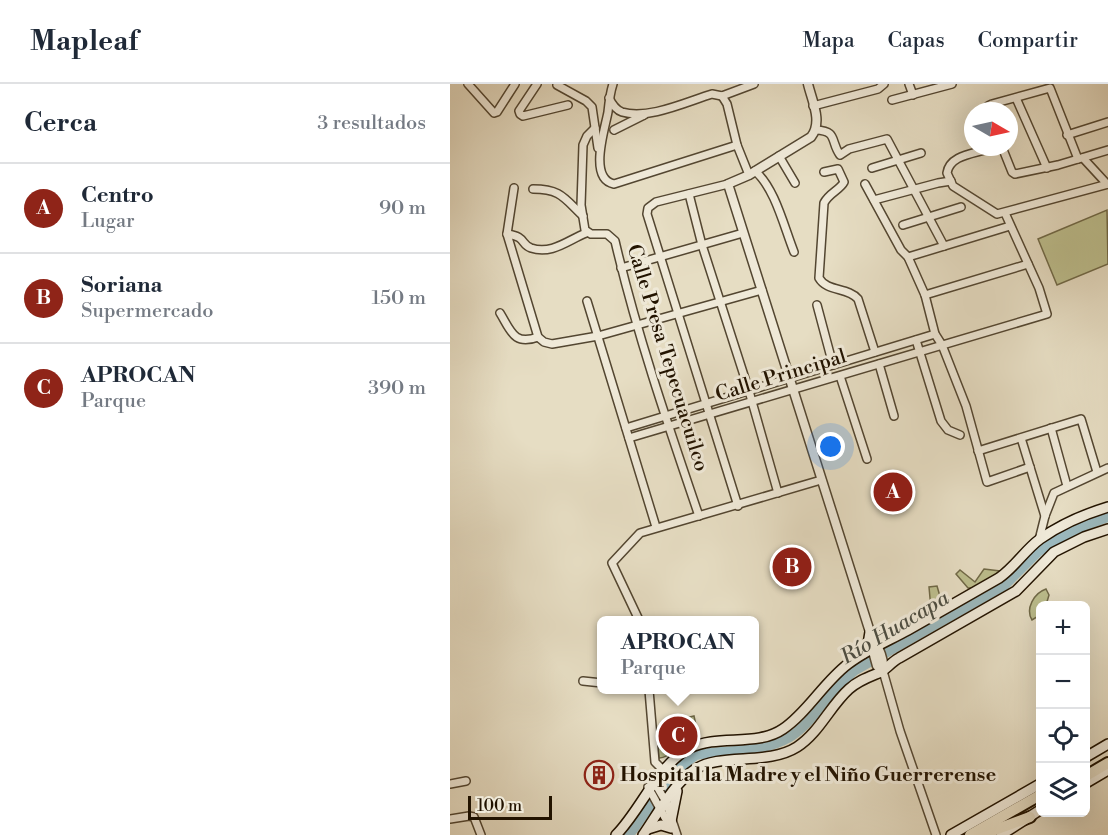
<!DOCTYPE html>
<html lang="es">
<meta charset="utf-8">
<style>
body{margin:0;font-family:"Libre Bodoni",serif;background:#f2f2f3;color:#1f2937}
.controls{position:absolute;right:18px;bottom:18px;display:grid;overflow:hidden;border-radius:9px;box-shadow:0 6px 24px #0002}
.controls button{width:54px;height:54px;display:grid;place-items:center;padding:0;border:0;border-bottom:2px solid #e0e1e3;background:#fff;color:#1f2937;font:30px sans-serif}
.compass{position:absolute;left:514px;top:18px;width:54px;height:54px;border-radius:50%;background:#fff;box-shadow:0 6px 24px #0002;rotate:99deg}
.scale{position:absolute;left:18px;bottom:15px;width:84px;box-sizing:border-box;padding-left:6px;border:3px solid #221300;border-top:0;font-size:16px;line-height:21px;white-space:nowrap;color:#221300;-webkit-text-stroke:4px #efe9d8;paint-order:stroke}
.you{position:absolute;left:381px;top:363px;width:21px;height:21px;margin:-15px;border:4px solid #fff;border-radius:50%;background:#1a73e8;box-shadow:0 0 0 9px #1a73e833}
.badge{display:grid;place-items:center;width:39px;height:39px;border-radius:50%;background:#8f2418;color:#fff;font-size:20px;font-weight:700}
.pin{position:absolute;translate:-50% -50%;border:3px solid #fff;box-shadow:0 2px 6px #0006}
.popup{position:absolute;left:147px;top:532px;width:162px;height:78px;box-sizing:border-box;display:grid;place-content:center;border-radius:9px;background:#fff;filter:drop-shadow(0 2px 4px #0005);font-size:20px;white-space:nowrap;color:#747a83}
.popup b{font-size:22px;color:#1f2937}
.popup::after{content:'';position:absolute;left:50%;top:100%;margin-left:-12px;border:12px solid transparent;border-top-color:#fff}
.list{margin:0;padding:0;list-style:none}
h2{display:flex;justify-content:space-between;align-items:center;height:78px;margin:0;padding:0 24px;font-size:26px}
h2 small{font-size:20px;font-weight:400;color:#747a83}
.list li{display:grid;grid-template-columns:39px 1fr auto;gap:18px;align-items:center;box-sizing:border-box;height:90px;padding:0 24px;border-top:2px solid #e0e1e3}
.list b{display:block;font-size:22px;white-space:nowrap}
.list p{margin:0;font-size:20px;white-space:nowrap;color:#747a83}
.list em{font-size:20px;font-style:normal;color:#747a83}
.icon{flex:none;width:33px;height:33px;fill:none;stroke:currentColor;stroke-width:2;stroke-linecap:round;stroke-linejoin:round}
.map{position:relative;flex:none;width:658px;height:751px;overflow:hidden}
header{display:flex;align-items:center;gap:36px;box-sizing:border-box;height:84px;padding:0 30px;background:#fff;border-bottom:2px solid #e0e1e3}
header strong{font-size:28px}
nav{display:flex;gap:33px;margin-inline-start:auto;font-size:21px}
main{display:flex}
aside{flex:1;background:#fff}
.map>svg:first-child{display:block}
</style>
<header>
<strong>Mapleaf</strong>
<nav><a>Mapa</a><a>Capas</a><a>Compartir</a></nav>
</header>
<main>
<aside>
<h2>Cerca<small>3 resultados</small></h2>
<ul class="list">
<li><span class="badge">A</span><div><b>Centro</b><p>Lugar</p></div><em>90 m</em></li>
<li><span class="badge">B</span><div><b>Soriana</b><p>Supermercado</p></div><em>150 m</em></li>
<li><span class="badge">C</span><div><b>APROCAN</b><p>Parque</p></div><em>390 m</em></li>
</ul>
</aside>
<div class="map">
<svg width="658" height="751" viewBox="0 0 658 751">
<rect width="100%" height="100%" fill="#e6ddc3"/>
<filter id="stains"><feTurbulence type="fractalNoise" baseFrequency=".00333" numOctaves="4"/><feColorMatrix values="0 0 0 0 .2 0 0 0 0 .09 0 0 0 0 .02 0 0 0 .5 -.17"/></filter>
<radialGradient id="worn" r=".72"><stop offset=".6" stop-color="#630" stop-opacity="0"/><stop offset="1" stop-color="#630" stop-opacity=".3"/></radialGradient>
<g fill="#bdbf8e" stroke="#706947" stroke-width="1.5">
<polygon points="657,126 658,180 607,201 588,155"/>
<polygon points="534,485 550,487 550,490 522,504 518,504 506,490 510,486 525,498"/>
<polygon points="487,502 491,516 484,527 468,536 469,526 481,525 479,503"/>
<path d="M596 505 599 511 596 521 590 522V531L582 536C575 525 584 509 596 505Z"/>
<path d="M244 632 249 655C236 659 218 675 209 674L207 657 208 649 216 646V639Z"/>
</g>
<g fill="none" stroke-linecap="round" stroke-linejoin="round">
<path stroke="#9bb9be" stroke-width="10" d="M179 751C199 725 217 690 246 671 275 666 312 669 338 654 361 642 381 605 404 587L555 501 588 468 601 459 636 441 658 433"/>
<g stroke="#534631" stroke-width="10">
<g id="minor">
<polyline points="18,0 44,29 47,28 65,0"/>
<polyline points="87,0 69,27 70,30 73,32 118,21"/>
<path d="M163 0C160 9 159 18 158 28 155 45 138 95 164 100L287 61"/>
<polyline points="459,0 463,11"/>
<polyline points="107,1 136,17 142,23 148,64"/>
<polyline points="272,12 277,20 287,61 299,91"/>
<path d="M159 14C162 20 166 26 172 28 198 36 236 18 262 10L272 12 304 0"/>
<polyline points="566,14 597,84"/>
<polyline points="442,16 502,0"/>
<polyline points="363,22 428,5 434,0"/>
<polyline points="538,27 538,22 542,20 600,4 628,75"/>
<path d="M145 44 137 52 133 61 131 121 135 146 141 150H157L165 157C187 251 218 341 249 432"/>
<polyline points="164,46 194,31"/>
<path d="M366 46C388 47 380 57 390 71L399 65 437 55 494 162"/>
<polyline points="617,51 658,38"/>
<path d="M543 63C529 70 500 69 497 89L503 102 547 130 658 100"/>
<polyline points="552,63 562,88 565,90 608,81 658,66"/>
<polyline points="329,72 345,99"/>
<polyline points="633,74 657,100"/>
<polyline points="422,84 471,69"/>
<path d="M305 87C325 104 334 143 344 168"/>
<path d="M374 88 388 85 394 98C390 106 379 109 374 119L369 194C377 208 398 203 408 215L425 268"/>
<polyline points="278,100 206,118 198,124 197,130 288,422"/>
<polyline points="415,100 451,166 458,173 475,211 485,250 492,261 516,322 537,398 580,383"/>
<polyline points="64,104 57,150 88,253 94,258 102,260 148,252 312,206"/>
<path d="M83 105C111 105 114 114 133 132"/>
<polyline points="239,110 252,161 299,307 328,409"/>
<polyline points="424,116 488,99 501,97"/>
<polyline points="453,141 511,123"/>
<path d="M57 150C77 153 70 160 81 164 102 171 118 156 136 149"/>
<polyline points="458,173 560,142"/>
<polyline points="171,184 293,149"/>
<polyline points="475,211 578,180"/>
<polyline points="137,217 206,443"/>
<polyline points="367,221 383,281"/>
<path d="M50 229C61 247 64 262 88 253"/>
<polyline points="466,256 491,337 498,346 510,351"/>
<polyline points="429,280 444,332"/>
<polyline points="390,292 417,375"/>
<polyline points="176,344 485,250"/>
<polyline points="601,344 617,402"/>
<polyline points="179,354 597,230 589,204 555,129"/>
<polyline points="571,354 595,432"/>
<polyline points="528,367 631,335 647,388"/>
<polyline points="589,456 595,432 604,409 658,384"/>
<polyline points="189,536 162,479 190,449 371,396"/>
<polyline points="433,587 450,647 486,751"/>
<polyline points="133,597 152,599"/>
<polyline points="199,606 205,678 211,684"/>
<polyline points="203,696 216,718 227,751"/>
<polyline points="0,700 16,697"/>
<polyline points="198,703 219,741"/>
<polyline points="0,735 19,732 24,733 31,751"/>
</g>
</g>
<g stroke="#534631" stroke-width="11">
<g id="tertiary">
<path d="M358 0C362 17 373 38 361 53L299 91 278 100 420 548C426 560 435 573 433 587"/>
<polyline points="421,560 427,582 433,587"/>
</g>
</g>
<g stroke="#221300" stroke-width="12">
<g id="secondary">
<polyline points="414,569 418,560 420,548 431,553 442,553"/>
<polyline points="636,673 658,660"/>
<polyline points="636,699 658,686"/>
<polyline points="221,737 227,707"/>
<polyline points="198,745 211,741 221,744"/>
<path d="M166 751C191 726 208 680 240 664 268 650 307 663 333 645 357 629 374 598 398 580 416 566 438 557 458 546 488 529 519 511 549 494 565 483 575 466 590 455 610 441 635 430 658 423"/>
<path d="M193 751C207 731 224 699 244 686 270 668 317 682 347 663 369 649 380 622 399 605 409 596 419 593 431 588 437 584 443 577 449 574L566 507 604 468 634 453 658 445"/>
<polyline points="501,751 590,700"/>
<polyline points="551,751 590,726"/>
</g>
</g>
<g stroke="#221300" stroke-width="14">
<g id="trunk">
<polyline points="636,692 658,679"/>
<polyline points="534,750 580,733"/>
<polyline points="520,751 590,711"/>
</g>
</g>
<use href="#minor" stroke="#efe9d8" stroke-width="7"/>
<use href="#tertiary" stroke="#efe9d8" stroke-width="8"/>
<use href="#secondary" stroke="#efe9d8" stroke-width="9"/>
<use href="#trunk" stroke="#e6ddc3" stroke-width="10"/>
</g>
<defs>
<g id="building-ring" transform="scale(1.5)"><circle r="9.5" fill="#efe9d8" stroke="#8f2418" stroke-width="1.5"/><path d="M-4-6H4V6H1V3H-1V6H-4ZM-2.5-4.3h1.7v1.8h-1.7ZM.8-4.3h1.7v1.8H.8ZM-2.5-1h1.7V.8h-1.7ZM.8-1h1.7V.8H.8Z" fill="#8f2418"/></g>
</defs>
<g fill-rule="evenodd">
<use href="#building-ring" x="149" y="691"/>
</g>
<g text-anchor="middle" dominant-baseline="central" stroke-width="6" stroke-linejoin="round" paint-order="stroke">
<g font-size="20" fill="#221300" stroke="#efe9d8">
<text transform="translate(217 274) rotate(73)">Calle Presa Tepecuacuilco</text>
<text transform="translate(331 292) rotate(-17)">Calle Principal</text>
</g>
<g font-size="20" font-weight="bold" fill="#221300" stroke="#efe9d8" text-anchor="start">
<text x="170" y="691">Hospital la Madre y el Niño Guerrerense</text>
</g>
<g font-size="21" font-style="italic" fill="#4c4d42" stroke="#efe9d8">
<text transform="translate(445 544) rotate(-31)">Río Huacapa</text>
</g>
</g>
<rect width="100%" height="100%" filter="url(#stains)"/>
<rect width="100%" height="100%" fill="url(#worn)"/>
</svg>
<div class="controls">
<button>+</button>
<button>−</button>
<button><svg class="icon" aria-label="locate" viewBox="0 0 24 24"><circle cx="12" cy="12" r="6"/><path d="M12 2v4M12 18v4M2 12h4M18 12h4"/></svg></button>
<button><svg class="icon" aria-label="layers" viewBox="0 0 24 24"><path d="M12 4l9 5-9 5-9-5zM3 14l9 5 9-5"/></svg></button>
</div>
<svg class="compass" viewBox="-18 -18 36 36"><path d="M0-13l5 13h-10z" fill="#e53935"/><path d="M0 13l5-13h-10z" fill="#747a83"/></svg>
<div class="scale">100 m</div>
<div class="you"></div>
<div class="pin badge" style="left:443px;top:408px">A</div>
<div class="pin badge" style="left:342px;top:483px">B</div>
<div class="pin badge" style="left:228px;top:652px">C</div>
<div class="popup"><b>APROCAN</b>Parque</div>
</div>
</main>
